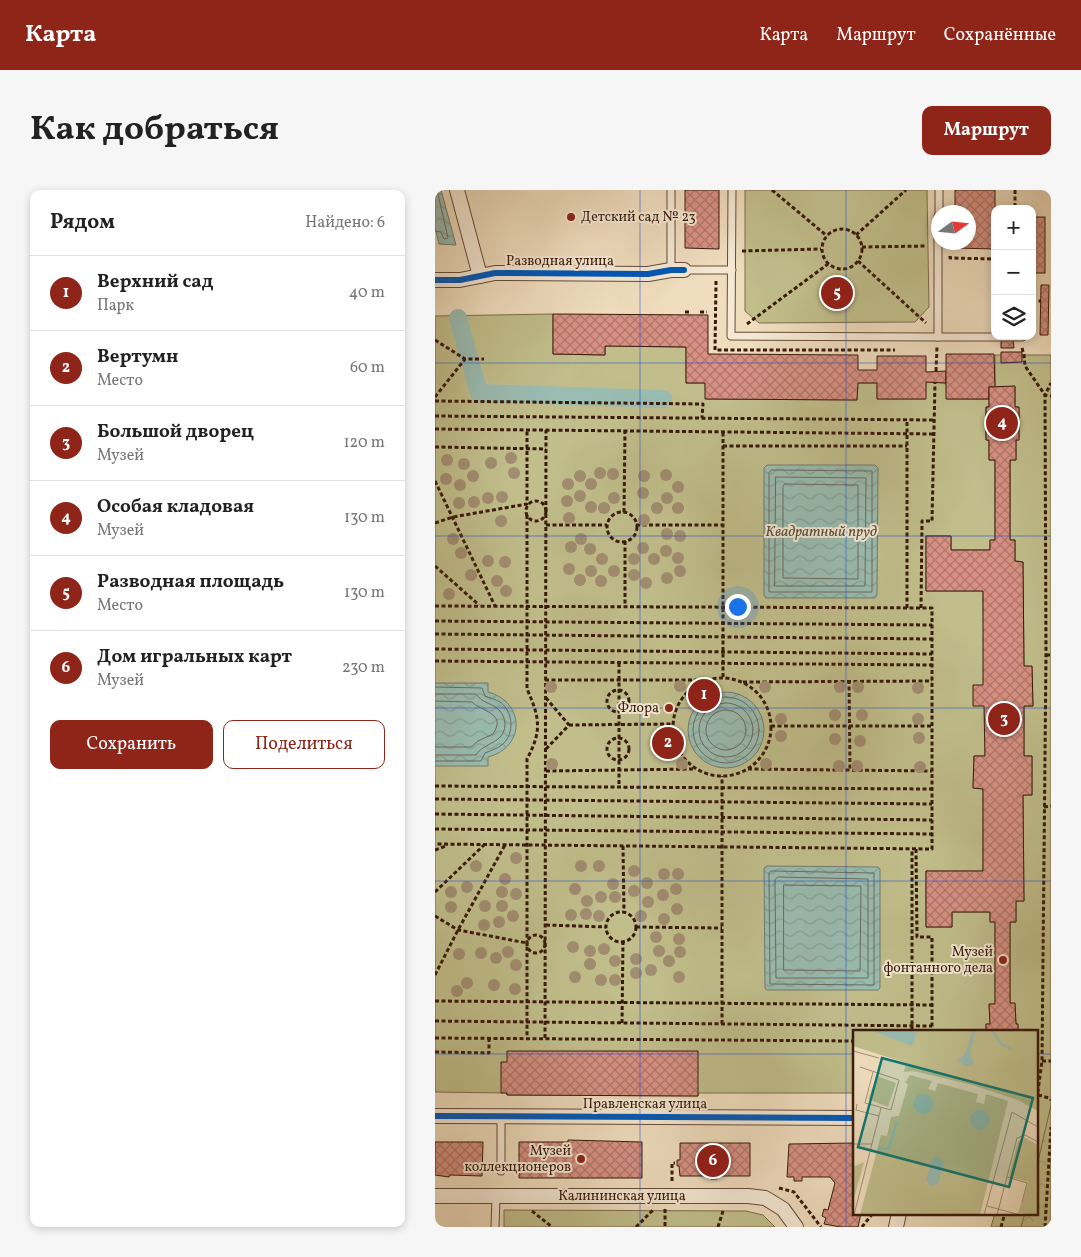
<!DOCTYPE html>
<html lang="ru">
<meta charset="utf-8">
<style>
body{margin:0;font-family:Vollkorn,serif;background:#f6f6f6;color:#222}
.controls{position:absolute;right:15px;top:15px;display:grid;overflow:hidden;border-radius:10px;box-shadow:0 2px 8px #0003}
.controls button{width:45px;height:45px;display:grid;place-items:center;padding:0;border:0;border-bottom:1px solid #e0e0e0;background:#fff;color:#222;font:25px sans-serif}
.compass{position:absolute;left:496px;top:15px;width:45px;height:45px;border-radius:50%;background:#fff;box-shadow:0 2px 8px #0003;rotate:75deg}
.you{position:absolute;left:302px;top:416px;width:18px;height:18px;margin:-12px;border:4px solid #fff;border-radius:50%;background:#1a73e8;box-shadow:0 0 0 8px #1a73e833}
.badge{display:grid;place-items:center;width:32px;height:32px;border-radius:50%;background:#8f2418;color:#fff;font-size:16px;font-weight:700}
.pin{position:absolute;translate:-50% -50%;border:2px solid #fff;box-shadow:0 1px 5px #0006}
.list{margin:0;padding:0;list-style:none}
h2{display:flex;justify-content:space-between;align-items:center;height:65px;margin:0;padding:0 20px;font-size:21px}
h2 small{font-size:16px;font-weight:400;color:#767676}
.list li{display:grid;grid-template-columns:32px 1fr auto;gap:15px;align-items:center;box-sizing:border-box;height:75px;padding:0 20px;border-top:1px solid #e0e0e0}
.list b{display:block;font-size:19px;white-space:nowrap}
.list p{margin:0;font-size:16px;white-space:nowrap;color:#767676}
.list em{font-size:16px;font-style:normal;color:#767676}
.actions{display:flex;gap:10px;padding:15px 20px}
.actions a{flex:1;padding:11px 0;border:1px solid #8f2418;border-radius:10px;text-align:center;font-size:18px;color:#8f2418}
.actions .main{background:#8f2418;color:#fff}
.icon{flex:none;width:28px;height:28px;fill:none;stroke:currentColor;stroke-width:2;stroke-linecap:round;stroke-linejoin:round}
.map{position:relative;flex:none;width:616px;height:1037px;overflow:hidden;border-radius:10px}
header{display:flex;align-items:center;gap:30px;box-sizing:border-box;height:70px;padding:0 25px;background:#8f2418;color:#fff}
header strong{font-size:24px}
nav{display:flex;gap:28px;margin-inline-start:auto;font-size:18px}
.intro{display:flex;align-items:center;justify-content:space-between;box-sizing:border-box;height:120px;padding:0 30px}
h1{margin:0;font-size:35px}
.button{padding:12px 22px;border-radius:10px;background:#8f2418;color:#fff;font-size:18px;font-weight:700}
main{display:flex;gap:30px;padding:0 30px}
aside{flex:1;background:#fff;border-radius:10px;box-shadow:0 2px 8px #0003}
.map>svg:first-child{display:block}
</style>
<header>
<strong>Карта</strong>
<nav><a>Карта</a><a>Маршрут</a><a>Сохранённые</a></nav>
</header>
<div class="intro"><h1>Как добраться</h1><a class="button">Маршрут</a></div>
<main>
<aside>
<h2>Рядом<small>Найдено: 6</small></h2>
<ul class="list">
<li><span class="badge">1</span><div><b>Верхний сад</b><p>Парк</p></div><em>40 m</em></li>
<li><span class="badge">2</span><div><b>Вертумн</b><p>Место</p></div><em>60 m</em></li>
<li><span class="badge">3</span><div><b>Большой дворец</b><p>Музей</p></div><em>120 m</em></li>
<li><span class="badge">4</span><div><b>Особая кладовая</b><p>Музей</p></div><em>130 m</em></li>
<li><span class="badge">5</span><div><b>Разводная площадь</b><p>Место</p></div><em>130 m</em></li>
<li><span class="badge">6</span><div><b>Дом игральных карт</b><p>Музей</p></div><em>230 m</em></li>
</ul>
<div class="actions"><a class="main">Сохранить</a><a>Поделиться</a></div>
</aside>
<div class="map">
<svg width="616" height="1037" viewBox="0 0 616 1037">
<defs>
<pattern id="forest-crowns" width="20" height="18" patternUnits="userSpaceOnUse" patternTransform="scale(1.25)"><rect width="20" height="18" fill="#c1be8c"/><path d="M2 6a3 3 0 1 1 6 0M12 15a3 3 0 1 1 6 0" fill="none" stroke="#a7a377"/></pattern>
<pattern id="water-waves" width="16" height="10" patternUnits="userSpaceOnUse" patternTransform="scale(1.25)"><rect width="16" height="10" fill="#9abcb1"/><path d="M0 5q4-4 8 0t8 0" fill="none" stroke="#85a197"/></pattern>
<pattern id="building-cross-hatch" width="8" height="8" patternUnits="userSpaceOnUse" patternTransform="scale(1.25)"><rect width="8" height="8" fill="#d89184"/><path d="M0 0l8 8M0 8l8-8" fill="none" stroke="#b0766a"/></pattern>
</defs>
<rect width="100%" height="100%" fill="#efddbe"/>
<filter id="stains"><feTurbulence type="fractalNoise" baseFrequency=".004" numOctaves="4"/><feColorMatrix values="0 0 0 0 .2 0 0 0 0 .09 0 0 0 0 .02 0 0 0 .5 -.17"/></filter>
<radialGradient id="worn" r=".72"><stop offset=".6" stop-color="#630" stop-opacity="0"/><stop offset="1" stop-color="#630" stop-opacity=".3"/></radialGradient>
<g fill="#c1be8c" stroke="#7d6c4b">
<polygon points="310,0 492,0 494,117 480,132 324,133 310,121"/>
<polygon points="118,124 118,164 170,165 170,156 251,157 251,193 270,193 271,209 422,210 423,193 442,193 442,209 490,209 491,192 511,193 512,209 554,209 554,217 551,217 551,250 554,250 554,270 560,270 560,350 555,350 555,360 516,360 516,346 491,346 491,401 548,401 550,566 539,566 538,598 548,599 548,681 491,681 491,737 517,737 517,722 555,722 555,732 560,732 560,814 554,814 555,834 551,834 551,841 420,841 420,903 264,903 263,906 72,905 71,903 0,902 0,126"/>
<polygon points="560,165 616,165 616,1037 556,1037 560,1023 602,1023 602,841 583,841 583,834 581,834 580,814 575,813 575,732 581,732 581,711 589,711 588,605 597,605 597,566 589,566 589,516 598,516 597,477 589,476 588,372 580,371 580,350 575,350 575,270 581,270 581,250 584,250 584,217 580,217 580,197 560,197"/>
<polygon points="69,1020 311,1021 328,1025 340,1037 69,1037"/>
</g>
<polygon fill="url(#forest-crowns)" stroke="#7d6c4b" points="616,915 616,1037 586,1037 590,1023 602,1023 602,976"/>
<g fill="url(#water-waves)" stroke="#737b6e">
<polygon points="0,0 6,0 21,55 4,54 0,37"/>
<polygon points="332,275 440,275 443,278 442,405 440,408 331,408 329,405 329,278"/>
<path d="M0 493H53V502C90 512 91 557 53 567V576H0Z"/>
<circle cx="291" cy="540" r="38"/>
<polygon points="332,676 443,677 445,679 445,798 443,800 332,800 330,798 329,678"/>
</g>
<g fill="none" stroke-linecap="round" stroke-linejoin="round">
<g stroke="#6a6b5e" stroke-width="1">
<polyline points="0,41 6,42 9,49 13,48 2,0"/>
<polygon points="337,280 437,281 437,402 334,402 334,283"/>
<polygon points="341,287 431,288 430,396 340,396"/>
<polygon points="350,294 423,295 423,389 348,388 348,297"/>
<path d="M0 497 47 498 50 506C55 508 60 509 65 512 78 521 80 543 68 554 62 559 57 560 50 563L46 571H0"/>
<path d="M0 504H41C48 514 56 512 64 520 68 524 70 529 70 535 69 554 49 552 41 565H0"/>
<circle cx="291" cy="540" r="33"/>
<path d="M0 511 37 512C47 522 72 523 58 544L43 551 36 557H0"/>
<circle cx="291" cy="540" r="27"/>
<circle cx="291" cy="540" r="20"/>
<polygon points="337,681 439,683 439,795 335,794 334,683"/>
<polygon points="343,687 433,689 433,788 341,788 340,690"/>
<polygon points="349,695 426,696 425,781 349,780"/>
</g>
<polyline stroke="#9abcb1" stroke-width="18" points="23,128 44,203 228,209"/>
</g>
<g fill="url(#building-cross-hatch)" stroke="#391a0a">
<polygon points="250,0 284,0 284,59 250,58"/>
<polygon points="520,0 560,0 560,59 520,58 520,52 534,52 534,22 520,22"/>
<rect x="597" y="27" width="13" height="56"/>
<polygon points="606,95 614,95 613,145 605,145"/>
<polygon points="118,124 273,125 273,164 423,165 423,180 442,180 442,166 491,166 491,182 511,181 511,193 491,192 491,209 442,209 442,193 423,193 422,210 270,209 270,193 251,193 251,157 170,156 170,165 118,164"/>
<polygon points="566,150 578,150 579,158 566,158"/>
<polygon points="566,162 587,162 587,172 566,173"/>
<polygon points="511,164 559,164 560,197 554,197 554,209 511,209"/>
<polygon points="580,196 580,217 584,217 584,250 581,250 581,270 575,270 575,350 580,350 580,371 588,372 589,476 597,476 598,516 589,516 589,566 597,566 597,605 588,605 589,711 581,711 581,732 575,732 575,813 580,813 581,834 583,834 583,841 551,841 551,834 555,834 554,814 560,814 560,732 555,732 555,722 517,722 517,737 491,737 491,681 548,681 548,599 538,598 539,566 550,566 549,516 538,516 538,495 548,495 548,401 491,401 491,346 516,346 516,360 555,360 555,350 560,350 560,270 554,270 554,250 551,250 551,217 554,217 554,197"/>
<polygon points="72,861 263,861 263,906 72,905 72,903 66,903 66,872 72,872"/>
<polygon points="133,950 207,952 207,988 84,988 84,952 133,952"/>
<polygon points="0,952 48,952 47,986 15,985 14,987 0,985"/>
<polygon points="245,953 315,953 315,986 282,986 282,989 276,989 277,986 245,986 244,976 242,976 242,970 245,970"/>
<polygon points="420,953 420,1023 426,1023 423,1037 406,1037 389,1034 391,1028 387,1026 389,1019 393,1020 400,993 395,987 367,987 367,991 359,991 359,987 352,987 354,954"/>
</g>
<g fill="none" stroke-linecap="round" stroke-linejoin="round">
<g stroke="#664b37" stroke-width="9">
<g id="service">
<polyline points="297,0 296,146 503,147 503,26"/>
<polyline points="504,22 504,0"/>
<polyline points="236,80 236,0"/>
<polyline points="249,80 297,80"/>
<polyline points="503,147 587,147"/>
<polyline points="66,981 66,926"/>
<polyline points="60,1037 61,1006"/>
</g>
</g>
<g stroke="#664b37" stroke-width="16">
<g id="minor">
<polyline points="22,0 45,86"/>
<polyline points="0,90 25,90 60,83 213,84 236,80 249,80"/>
<polyline points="0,926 420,928"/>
<polyline points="0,1006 313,1006 330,1008 348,1019 361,1037"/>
<polyline points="461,1037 464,1023"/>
</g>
</g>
<g stroke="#391a0a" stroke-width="3" stroke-dasharray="4 2.5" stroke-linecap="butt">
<polyline points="337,0 392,46"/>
<polyline points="580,0 580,19"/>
<circle cx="407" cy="59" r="20"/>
<polyline points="421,45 471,0"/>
<polyline points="427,57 492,56"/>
<polyline points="307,61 386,59"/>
<polyline points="515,66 515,68 560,69"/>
<polyline points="423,71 491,133"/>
<polyline points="281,91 280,160 460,160"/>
<polyline points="597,111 606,111"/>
<polyline points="250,122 255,122"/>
<polyline points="265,122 272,122"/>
<polyline points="312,134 393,74"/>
<polyline points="0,150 30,169 49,169"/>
<polyline points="587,158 589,165 590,176 610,205 616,206"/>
<polyline points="501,181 502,157"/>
<polyline points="0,207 30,169"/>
<polyline points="0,211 268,214 267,228"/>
<polyline points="0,226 499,230"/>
<polyline points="0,239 499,244"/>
<polyline points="288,256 472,256"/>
<polyline points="0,257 111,259"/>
<polyline points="0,291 60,416"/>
<circle cx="101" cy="321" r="10"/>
<polyline points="189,322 190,240"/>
<circle cx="187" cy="337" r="15"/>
<path d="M92 325V499C105 528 107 541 92 569V848"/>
<polyline points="0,333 18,327 92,314 92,240"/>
<polyline points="111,335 172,335"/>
<polyline points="201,335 288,335"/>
<polyline points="190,351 190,416"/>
<polyline points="0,376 44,415"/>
<polyline points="0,416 497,418 497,659 0,654"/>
<polyline points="472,418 472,230"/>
<polyline points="486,418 487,331 497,331 500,192"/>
<polyline points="0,431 497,435"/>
<polyline points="0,444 497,449"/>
<polyline points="0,459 497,464"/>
<polyline points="611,465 616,465"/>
<polyline points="0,471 497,475"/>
<polyline points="184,473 184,597"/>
<polyline points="288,487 288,241"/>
<circle cx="287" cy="537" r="49"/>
<polyline points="110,490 267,490"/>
<polyline points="414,490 415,580"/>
<polyline points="308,492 497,491"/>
<circle cx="183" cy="511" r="11"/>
<polyline points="134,535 237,534"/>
<polyline points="336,536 497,536"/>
<circle cx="183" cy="559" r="11"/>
<polyline points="111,559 134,535 111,508"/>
<polyline points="313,579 497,581"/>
<polyline points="111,581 260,579"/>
<polyline points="0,596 497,599"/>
<polyline points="0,609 497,614"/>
<polyline points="609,617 616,616"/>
<polyline points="0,624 497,630"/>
<polyline points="0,639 497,644"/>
<polyline points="188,656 189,722"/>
<polyline points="481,659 482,747 497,747 497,841"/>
<polyline points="0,660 11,656"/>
<polyline points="0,702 49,655"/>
<circle cx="186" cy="737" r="15"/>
<polyline points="0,726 23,740 92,753"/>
<polyline points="111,735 171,737"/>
<polyline points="201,737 287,738"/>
<circle cx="101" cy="754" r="9"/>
<polyline points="0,785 23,740 70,655"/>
<polyline points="0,811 497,815"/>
<polyline points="0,831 497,836"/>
<polyline points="187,833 188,751"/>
<polyline points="287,834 287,586"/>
<polyline points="477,841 477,659"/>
<polyline points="0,848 420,851"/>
<polyline points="110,848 111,240"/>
<polyline points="0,862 54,863 54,848"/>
<polyline points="607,871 616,871"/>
<polyline points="603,905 614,908 616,910"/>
<polyline points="602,909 607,871 611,465 610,205 616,193"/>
<polyline points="237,991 237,973 240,973"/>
<polyline points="344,998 359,1002 386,1037"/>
<polyline points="230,1019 230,1037"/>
<polyline points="97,1021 117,1037"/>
<polyline points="201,1037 218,1020"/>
<polyline points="283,1037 288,1021"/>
<polyline points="427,1037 438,1023"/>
<polyline points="566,1037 570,1023"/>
<polyline points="610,1037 616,937"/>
</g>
<use href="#service" stroke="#f5e9d5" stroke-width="7"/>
<use href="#minor" stroke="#f5e9d5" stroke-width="14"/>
<g stroke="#f5e9d5" stroke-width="9">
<g id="cycleway">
<polyline points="0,90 25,90 60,83 213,84 236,80 249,80"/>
<polyline points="0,926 420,928"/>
</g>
</g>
<use href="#cycleway" stroke="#0057b8" stroke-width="6"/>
</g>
<g fill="#a18d70">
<circle cx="76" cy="268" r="6"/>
<circle cx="12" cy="270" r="6"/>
<circle cx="56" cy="273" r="6"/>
<circle cx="29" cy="274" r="6"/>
<circle cx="79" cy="283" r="6"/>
<circle cx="165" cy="283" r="6"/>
<circle cx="178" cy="284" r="6"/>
<circle cx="231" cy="285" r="6"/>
<circle cx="38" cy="286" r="6"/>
<circle cx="145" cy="286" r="6"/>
<circle cx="209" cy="286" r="6"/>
<circle cx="11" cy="289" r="6"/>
<circle cx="133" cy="294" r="6"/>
<circle cx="156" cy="294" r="6"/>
<circle cx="25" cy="295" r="6"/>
<circle cx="243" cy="297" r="6"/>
<circle cx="208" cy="303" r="6"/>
<circle cx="145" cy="306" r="6"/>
<circle cx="67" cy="307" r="6"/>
<circle cx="53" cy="308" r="6"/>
<circle cx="179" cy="308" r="6"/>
<circle cx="232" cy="308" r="6"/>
<circle cx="132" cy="311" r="6"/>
<circle cx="39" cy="312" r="6"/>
<circle cx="24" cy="313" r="6"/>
<circle cx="156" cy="317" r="6"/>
<circle cx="169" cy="318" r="6"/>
<circle cx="222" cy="318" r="6"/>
<circle cx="243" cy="318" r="6"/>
<circle cx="134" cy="328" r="6"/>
<circle cx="209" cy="330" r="6"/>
<circle cx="66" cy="331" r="6"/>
<circle cx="232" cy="344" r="6"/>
<circle cx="245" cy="346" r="6"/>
<circle cx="18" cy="349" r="6"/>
<circle cx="146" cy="349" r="6"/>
<circle cx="136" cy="357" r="6"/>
<circle cx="208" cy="358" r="6"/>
<circle cx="155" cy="359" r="6"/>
<circle cx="231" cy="361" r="6"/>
<circle cx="26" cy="363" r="6"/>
<circle cx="243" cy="368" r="6"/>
<circle cx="167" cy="369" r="6"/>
<circle cx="199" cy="369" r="6"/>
<circle cx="219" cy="369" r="6"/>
<circle cx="53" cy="371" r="6"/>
<circle cx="70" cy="372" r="6"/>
<circle cx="134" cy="379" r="6"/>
<circle cx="156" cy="381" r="6"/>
<circle cx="179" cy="381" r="6"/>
<circle cx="245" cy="381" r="6"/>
<circle cx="36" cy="385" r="6"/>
<circle cx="199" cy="385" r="6"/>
<circle cx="232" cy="388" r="6"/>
<circle cx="145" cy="390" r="6"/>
<circle cx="62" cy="391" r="6"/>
<circle cx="166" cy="391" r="6"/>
<circle cx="211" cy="393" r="6"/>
<circle cx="71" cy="401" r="6"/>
<circle cx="14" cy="404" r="6"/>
<circle cx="245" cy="496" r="6"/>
<circle cx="116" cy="497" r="6"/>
<circle cx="330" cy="497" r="6"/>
<circle cx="405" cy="497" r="6"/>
<circle cx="423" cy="497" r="6"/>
<circle cx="483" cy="498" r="6"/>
<circle cx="400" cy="525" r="6"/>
<circle cx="427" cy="525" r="6"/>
<circle cx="346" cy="529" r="6"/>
<circle cx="483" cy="529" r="6"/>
<circle cx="346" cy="546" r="6"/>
<circle cx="484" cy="548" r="6"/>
<circle cx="400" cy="549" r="6"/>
<circle cx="425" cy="551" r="6"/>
<circle cx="117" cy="574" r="6"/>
<circle cx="247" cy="574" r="6"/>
<circle cx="331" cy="574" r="6"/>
<circle cx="404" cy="576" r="6"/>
<circle cx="422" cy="576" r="6"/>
<circle cx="485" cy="577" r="6"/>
<circle cx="81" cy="668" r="6"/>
<circle cx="41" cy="676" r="6"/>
<circle cx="146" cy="676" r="6"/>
<circle cx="164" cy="676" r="6"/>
<circle cx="199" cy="681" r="6"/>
<circle cx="229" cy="684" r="6"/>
<circle cx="243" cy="684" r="6"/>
<circle cx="70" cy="689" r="6"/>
<circle cx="212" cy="693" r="6"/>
<circle cx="178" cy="694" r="6"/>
<circle cx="32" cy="697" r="6"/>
<circle cx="140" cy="699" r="6"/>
<circle cx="241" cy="699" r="6"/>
<circle cx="199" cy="701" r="6"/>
<circle cx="16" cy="702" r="6"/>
<circle cx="67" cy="702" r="6"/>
<circle cx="81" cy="704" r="6"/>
<circle cx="228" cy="705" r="6"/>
<circle cx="166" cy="707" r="6"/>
<circle cx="180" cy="707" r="6"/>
<circle cx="152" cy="711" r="6"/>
<circle cx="213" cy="712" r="6"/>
<circle cx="50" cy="716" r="6"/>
<circle cx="67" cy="716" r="6"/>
<circle cx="16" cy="717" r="6"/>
<circle cx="242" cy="719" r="6"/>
<circle cx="151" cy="724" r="6"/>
<circle cx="136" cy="725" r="6"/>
<circle cx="78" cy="726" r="6"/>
<circle cx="164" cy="726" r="6"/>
<circle cx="206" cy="726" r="6"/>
<circle cx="229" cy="729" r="6"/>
<circle cx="64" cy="732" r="6"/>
<circle cx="49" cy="735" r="6"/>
<circle cx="221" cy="747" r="6"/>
<circle cx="244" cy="749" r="6"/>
<circle cx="138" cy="757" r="6"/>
<circle cx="169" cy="759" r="6"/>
<circle cx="155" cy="761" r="6"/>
<circle cx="224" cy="761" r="6"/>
<circle cx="73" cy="762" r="6"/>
<circle cx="245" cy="762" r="6"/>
<circle cx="46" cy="763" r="6"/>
<circle cx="24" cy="764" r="6"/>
<circle cx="61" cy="768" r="6"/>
<circle cx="201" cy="769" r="6"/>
<circle cx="180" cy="771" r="6"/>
<circle cx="234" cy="771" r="6"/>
<circle cx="155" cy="774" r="6"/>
<circle cx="81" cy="775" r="6"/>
<circle cx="216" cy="780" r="6"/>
<circle cx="201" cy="783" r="6"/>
<circle cx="140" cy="787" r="6"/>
<circle cx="244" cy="787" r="6"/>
<circle cx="166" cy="790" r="6"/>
<circle cx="180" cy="790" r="6"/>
<circle cx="32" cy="793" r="6"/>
<circle cx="59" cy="795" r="6"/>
<circle cx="80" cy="799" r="6"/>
<circle cx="22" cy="801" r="6"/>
</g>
<path fill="none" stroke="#1d4ed8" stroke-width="1" stroke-opacity="0.55" d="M205 0V1037M411 0V1037M0 173H616M0 346H616M0 518H616M0 691H616M0 864H420M602 864H616"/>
<g fill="#8f2418" stroke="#f5e9d5" stroke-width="2">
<circle cx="136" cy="27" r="5"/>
<circle cx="234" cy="518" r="5"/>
<circle cx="568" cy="770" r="5"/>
<circle cx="146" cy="969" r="5"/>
</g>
<g text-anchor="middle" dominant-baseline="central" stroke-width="4" stroke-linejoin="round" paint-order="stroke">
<g font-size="14" fill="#391a0a" stroke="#f5e9d5" text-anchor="end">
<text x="146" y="27" text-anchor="start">Детский сад № 23</text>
<text x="224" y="518">Флора</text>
<text x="558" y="762">Музей<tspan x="558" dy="16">фонтанного дела</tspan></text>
<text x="136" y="961">Музей<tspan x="136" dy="16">коллекционеров</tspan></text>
</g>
<g font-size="14" fill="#391a0a" stroke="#f5e9d5">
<text x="125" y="71">Разводная улица</text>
<text x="210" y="914">Правленская улица</text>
<text x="187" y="1006">Калининская улица</text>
</g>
<g font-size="15" font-style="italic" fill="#564b3c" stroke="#f5e9d5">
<text x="386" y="342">Квадратный пруд</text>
</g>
</g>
<g transform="translate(418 840)">
<rect width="185" height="185" fill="#efddbe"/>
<path d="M0 0H185V81L165 70 116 54 60 41 51 42 53 33 0 16ZM57 45 79 51 75 59 82 61 85 53 125 64 123 72 131 74 133 64 155 71 127 185H7L28 105 34 106 38 87 46 86 55 54 52 53ZM24 46 43 53 35 77 15 69ZM171 107 185 115V185L165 183 175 152 156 147 165 112ZM11 132 0 172V137Z" fill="#c1be8c"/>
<path d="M129 0H185V75L158 60 156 56 162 32 136 26 137 20 125 14Z" fill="#c1be8c"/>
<path d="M17 0H56L64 3 59 16ZM119 0H123L117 23 120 31 119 36H114L105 31 113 22ZM60 74a10 10 0 1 1 20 0a10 10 0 1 1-20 0ZM117 90a10 10 0 1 1 20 0a10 10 0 1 1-20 0ZM84 126 91 132 85 154 78 156 73 150 79 129Z" fill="#9abcb1"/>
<path fill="none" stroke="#9abcb1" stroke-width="2.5" d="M139 0 148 14 158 19M25 119 36 118 44 92"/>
<path fill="none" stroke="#a68f76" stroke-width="1" d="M0 21 26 28M7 37 46 50 38 80 12 73 20 42M4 74 3 80 26 86M0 114H19M154 147 174 153 169 172M134 176 167 185M1 185 28 78M131 185 159 82 185 97M144 185 164 108 172 105 185 112"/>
<path fill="#0f766e" fill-opacity="0.15" stroke="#0f766e" stroke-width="2.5" d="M29 28 180 68 156 157 5 117Z"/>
<rect width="185" height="185" fill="none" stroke="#391a0a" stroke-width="2.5"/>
</g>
<rect width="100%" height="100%" filter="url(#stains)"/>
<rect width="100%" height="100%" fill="url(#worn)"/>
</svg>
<div class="controls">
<button>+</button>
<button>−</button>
<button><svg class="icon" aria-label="layers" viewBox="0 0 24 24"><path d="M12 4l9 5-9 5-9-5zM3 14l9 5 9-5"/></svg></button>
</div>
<svg class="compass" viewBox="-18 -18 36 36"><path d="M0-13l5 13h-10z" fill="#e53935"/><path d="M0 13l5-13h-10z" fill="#767676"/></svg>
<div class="you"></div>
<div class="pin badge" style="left:269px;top:505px">1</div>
<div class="pin badge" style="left:233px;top:553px">2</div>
<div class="pin badge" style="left:569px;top:529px">3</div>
<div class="pin badge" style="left:567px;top:233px">4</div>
<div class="pin badge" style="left:402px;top:103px">5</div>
<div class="pin badge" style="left:278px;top:971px">6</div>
</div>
</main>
